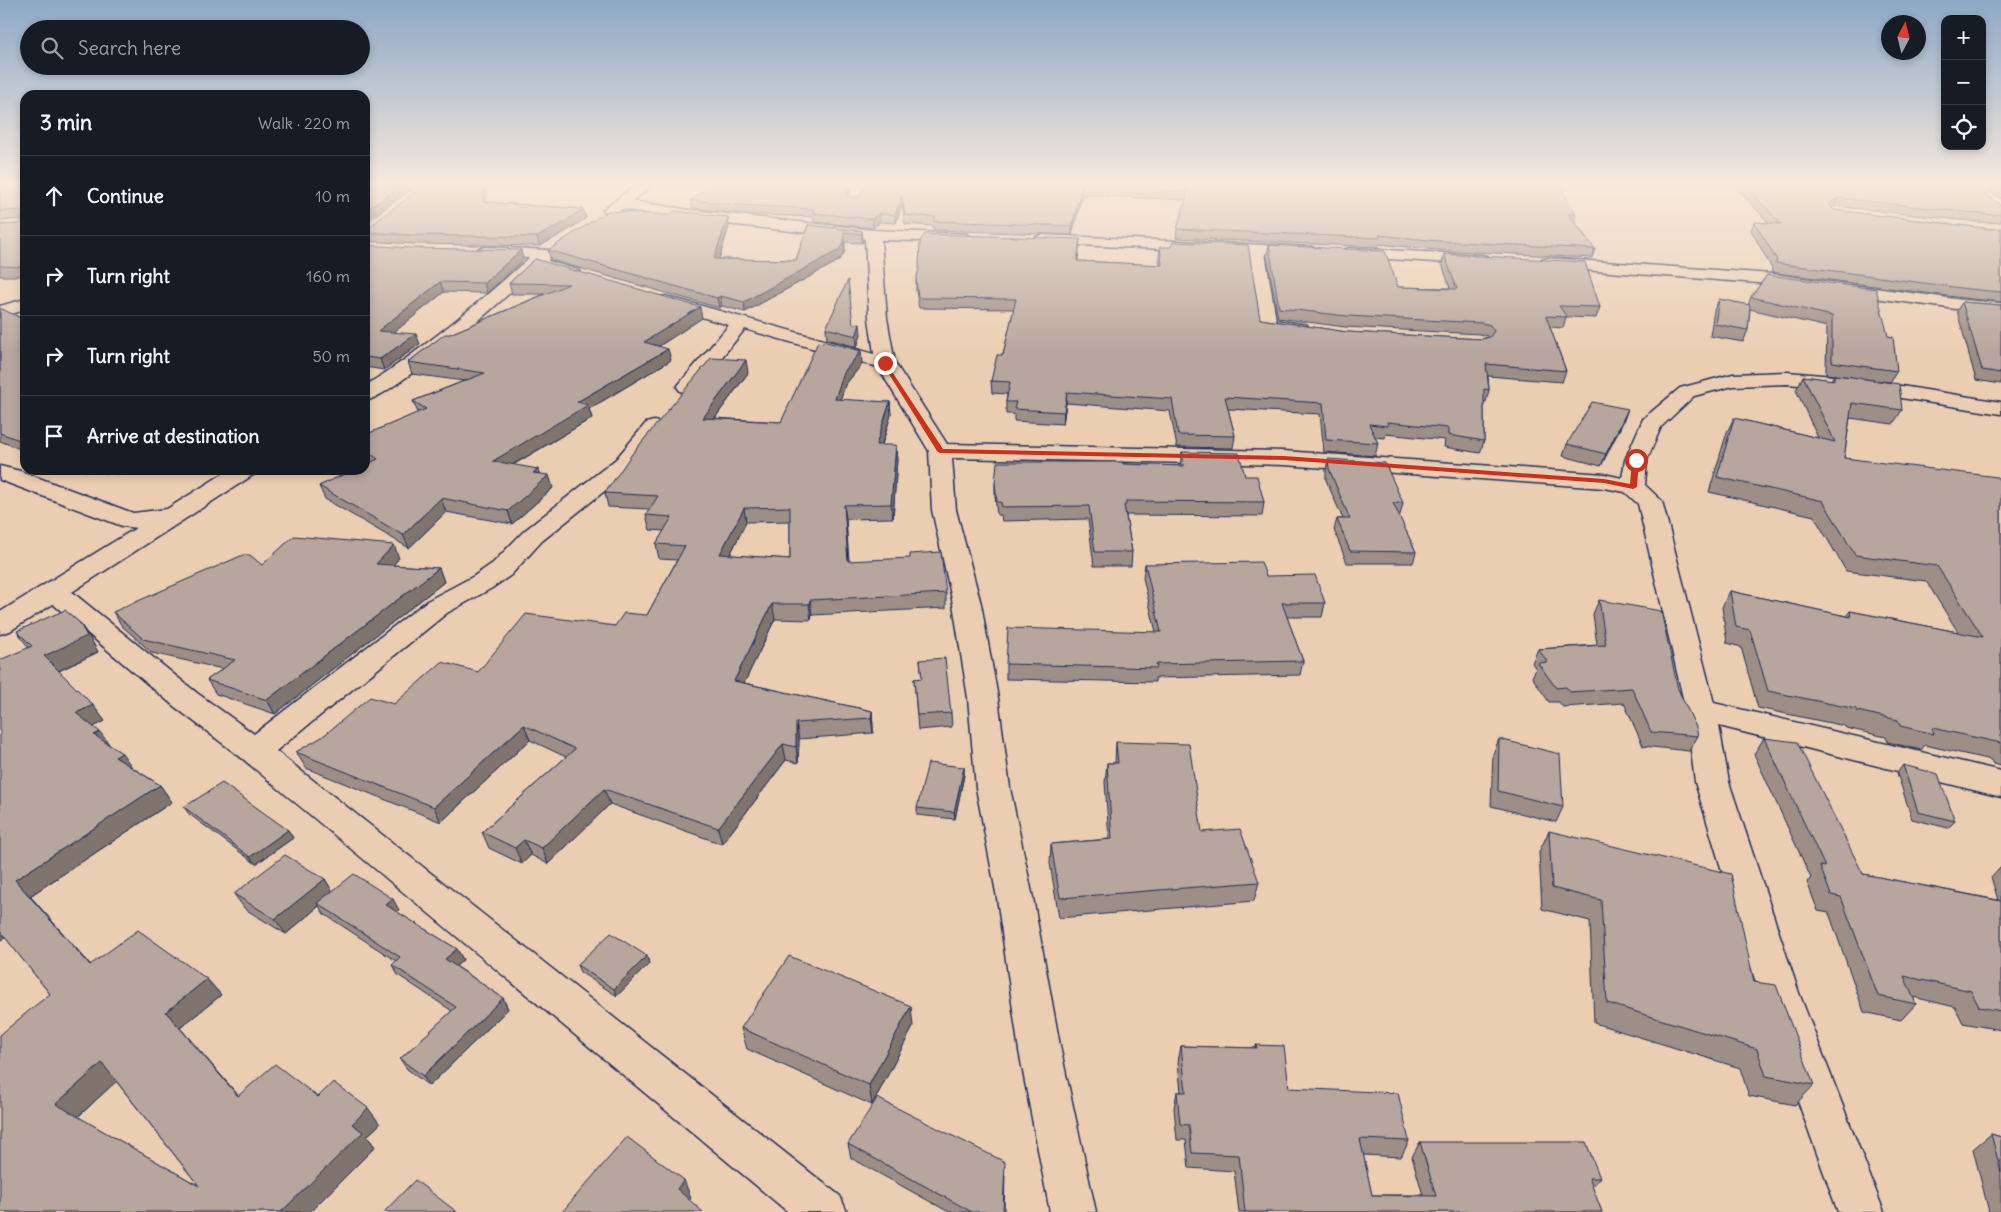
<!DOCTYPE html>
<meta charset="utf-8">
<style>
body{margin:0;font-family:Delius,sans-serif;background:#242831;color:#f1f3f6}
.controls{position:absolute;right:15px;top:15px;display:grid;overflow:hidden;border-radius:10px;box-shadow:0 2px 8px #0003}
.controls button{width:45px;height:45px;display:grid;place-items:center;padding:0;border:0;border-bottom:1px solid #363941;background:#171b24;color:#f1f3f6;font:25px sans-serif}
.compass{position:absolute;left:1881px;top:15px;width:45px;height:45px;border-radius:50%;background:#171b24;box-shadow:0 2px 8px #0003;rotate:7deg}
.stop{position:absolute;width:15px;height:15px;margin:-11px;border:4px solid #c8321e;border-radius:50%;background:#fff}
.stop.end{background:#c8321e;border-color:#fff;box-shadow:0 1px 5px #0008}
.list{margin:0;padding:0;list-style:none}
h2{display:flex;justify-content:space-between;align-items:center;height:65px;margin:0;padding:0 20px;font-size:21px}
h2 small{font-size:16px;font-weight:400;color:#9ea1a6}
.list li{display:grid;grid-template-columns:32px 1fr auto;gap:15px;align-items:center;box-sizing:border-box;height:80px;padding:0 20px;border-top:1px solid #363941}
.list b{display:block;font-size:19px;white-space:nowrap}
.list em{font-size:16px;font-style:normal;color:#9ea1a6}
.icon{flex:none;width:28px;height:28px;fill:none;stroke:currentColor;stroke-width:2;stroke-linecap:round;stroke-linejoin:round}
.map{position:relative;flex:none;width:2001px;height:1212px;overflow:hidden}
.search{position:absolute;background:#171b24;box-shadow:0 2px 8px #0003;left:20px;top:20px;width:350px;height:55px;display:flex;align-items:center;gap:12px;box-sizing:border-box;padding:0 18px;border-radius:28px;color:#9ea1a6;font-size:19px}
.panel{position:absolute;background:#171b24;box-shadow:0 2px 8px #0003;left:20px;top:90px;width:350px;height:385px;border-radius:15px}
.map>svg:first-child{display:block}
</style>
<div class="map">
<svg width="2001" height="1212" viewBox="0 0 2001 1212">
<rect width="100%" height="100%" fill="#ebceb2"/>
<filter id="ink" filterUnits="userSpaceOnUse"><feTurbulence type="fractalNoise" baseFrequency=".02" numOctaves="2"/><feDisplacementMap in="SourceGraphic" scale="10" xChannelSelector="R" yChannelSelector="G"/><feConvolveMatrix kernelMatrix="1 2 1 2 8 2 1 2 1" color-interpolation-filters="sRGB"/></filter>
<g filter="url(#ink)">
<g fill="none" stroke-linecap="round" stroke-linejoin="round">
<g stroke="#1b2f5e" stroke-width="3">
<g id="street">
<polygon points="639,183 655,183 632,201 690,210 873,230 967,234 969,237 967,240 961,242 881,240 887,318 895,363 947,444 1284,451 1604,474 1622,478 1625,460 1643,419 1680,388 1733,374 1787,372 1845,377 2001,402 2001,414 1845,389 1787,384 1733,386 1694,396 1661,427 1647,460 1645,485 1662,501 1714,703 2001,771 2001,797 1719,726 1729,782 1799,993 1884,1212 1838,1212 1759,993 1695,782 1686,711 1638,504 1625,492 1604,488 1284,465 952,458 956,510 981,604 998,698 1010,788 1033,898 1061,1051 1096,1212 1050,1212 1019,1051 997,898 976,788 968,698 953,604 932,510 929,451 878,367 745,329 694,391 687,393 680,391 677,387 680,383 729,325 660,305 657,301 660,297 666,296 874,354 869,318 865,239 690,220 622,209 616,213 606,213 603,210 606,207"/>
<polygon points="853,183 867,183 859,204 849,204 847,201"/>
<polygon points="1042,235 1312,247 1314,250 1312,253 1306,255 1265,253 1276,320 1307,325 1309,329 1307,333 1300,335 1260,329 1258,325 1248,253 1036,243 1034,240 1036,237"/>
<path d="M484 247 549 250 551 253 548 261 578 270 581 274 578 278 572 279 537 268C496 306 454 344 408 376 395 385 380 397 365 401V386C424 349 477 304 529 258L478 255 476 252 478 249Z"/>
<polygon points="1349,248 1481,255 1487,256 1489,260 1487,264 1481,265 1343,256 1341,253 1343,250"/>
<polygon points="1548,258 1772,274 1963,300 2001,303 2001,313 1963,310 1772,284 1542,267 1540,263 1542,259"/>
<polygon points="25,299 25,310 0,317 0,306"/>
<polygon points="654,421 662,423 665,428 632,469 542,541 511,575 492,588 447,613 276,751 840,1196 847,1212 788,1212 243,759 175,707 53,604 10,631 0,634 0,612 136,528 122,526 0,480 0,466 20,471 133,513 167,509 229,470 257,470 253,475 72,592 197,693 254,734 427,601 474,576 493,563 524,531 616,459 646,423"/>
</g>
</g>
<use href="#street" fill="#ebceb2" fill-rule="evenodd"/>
</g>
<g fill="#9d8f87" stroke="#1b2f5e" fill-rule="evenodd">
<polygon points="0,183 25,183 25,276 0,276 0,225 20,224 22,222 22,219 0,221"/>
<polygon points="865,183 1545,188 1550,187 1543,184 1527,183 1557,183 1576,214 1574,221 1595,249 1592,258 1437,250 1379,244 1378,247 1176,238 1177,229 1186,200 1082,195 1072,235 933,230 933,226 905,224 902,203 896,223 880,222 873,228 814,222 813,217 741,214 692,208 690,200 847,196 848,197 859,197"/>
<polygon points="1732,183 1968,183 2001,205 2001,222 1987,223 1835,206 1832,208 1834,210 1992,229 2001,228 2001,302 1963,298 1771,272 1772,269 1751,230 1754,222 1769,223"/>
<polygon points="1976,183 2001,183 2001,199"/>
<polygon points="486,202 583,209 586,218 565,232 540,246 414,244 365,241 365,228"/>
<polygon points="669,215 728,217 729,226 719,259 796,260 808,225 862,231 863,241 862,243 845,242 845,251 840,260 745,312 722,306 719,308 551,260 548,250"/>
<polygon points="1080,239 1078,261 1160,265 1159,257 1160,247 1260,319 1347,332 1482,339 1487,337 1487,336 1479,334 1345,327 1278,318 1267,255 1269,245 1398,287 1450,288 1442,264 1444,254 1600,307 1596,318 1566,317 1563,328 1550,327 1566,371 1562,382 1488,376 1489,390 1486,402 1484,401 1484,441 1480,453 1444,447 1445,440 1386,434 1385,438 1375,437 1378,443 1375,456 1324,452 1320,414 1228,409 1235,436 1233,448 1177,447 1170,411 1066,403 1063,424 1014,421 1014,414 1006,414 1006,402 1007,394 992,393 991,381 1003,355 1014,309 919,308 916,291 916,280"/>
<polygon points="365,245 523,260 487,293 444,292 394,332 420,344 384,370 365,367"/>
<polygon points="535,259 702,318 659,346 671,360 589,409 592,418 513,465 539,474 553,488 512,524 446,512 409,548 325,499 319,486 369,463 365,460 365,435 418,413 413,401 464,381 412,374 408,362 450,334 544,294 512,294 509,283"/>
<polygon points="1767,275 1888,336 1897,371 1890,382 1857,378 1902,410 1893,424 1850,418 1844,458 2001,483 2001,766 1993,764 1991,760 1925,745 1921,750 1888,742 1886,737 1846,728 1845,726 1758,708 1741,647 1727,643 1722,607 1730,591 1846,616 1850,611 1958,632 1926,581 1846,571 1814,516 1709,492 1727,432 1734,418 1818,438 1796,390 1803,376 1831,380 1834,375 1851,377 1826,374 1827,327 1750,309 1748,330 1743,342 1710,336 1714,310 1719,299 1748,305 1751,297"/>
<polygon points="1962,302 2001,305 2001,384 1976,380 1957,311"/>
<polygon points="0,309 25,320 25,451 0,441"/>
<polygon points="826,328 861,334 857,347 827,339"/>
<path d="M862 364 845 385 840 400 890 402 891 415 882 445 897 459 893 518 846 519 849 561 946 593V608L812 615 811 620 775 619 744 683 872 711 873 727V733L799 739 798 763 786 760 722 844 610 804 548 864 531 855 522 864 489 848 482 832 566 757 530 740 441 822 306 768 296 752 394 704 478 672 647 615 677 560 659 559 656 544 664 531 650 530 646 515 650 509 608 507 605 493 748 373 715 418 781 422ZM790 521V559L730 555 746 522Z"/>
<polygon points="1624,420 1601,466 1563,456 1567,444"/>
<polygon points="1182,452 1245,476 1264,502 1262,516 1126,515 1132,552 1131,566 1094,566 1088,519 1002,521 1001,515 997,515 995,497 995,483 1123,464 1180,466"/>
<polygon points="1328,459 1403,503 1400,515 1398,515 1416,552 1413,563 1347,563 1334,530 1337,519 1343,519 1326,480 1326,470"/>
<polygon points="77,470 125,470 119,474"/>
<polygon points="399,558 393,565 439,568 444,582 275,714 216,694 207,680 223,669 152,653 122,626 113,612 262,565"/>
<polygon points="1145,564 1266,576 1325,603 1322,617 1287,617 1303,661 1300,675 1155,678 1155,682 1006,679 1006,664 1156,632 1143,578"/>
<polygon points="1599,600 1678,689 1698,736 1689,751 1643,746 1624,703 1563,707 1559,702 1549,702 1532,677 1536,669 1532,663 1538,649 1597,645 1593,614"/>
<path d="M79 622 90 638 98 652 59 671 105 721 93 727 110 745 133 768 160 785 172 802 30 896 90 965 207 979 221 995 180 1028 239 1096 318 1097 380 1124 367 1136 375 1147 310 1212H0L50 994 5 937 0 941 28 647 17 631ZM116 1081 199 1186 78 1117Z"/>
<polygon points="920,660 951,713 952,727 918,730 914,679 922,679"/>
<polygon points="1764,738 1863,874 1998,900 1991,877 2001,866 2001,1030 1963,1023 1955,1007 1913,997 1916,1004 1901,1020 1864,1012 1829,913 1818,911 1807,882 1811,878 1754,754"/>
<polygon points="1499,739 1563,807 1556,822 1491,806 1493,754"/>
<polygon points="1116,742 1202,832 1259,882 1254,901 1059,918 1050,863 1051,844 1109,839 1105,782 1107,763 1115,763"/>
<polygon points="1903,765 1955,821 1948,828 1912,819 1897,773"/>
<polygon points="964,767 964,775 955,819 917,815 917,808"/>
<polygon points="184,807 288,830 293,838 256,864 189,814"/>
<polygon points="1549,831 1754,982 1814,1085 1795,1105 1749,1096 1740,1068 1594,1023 1590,921 1542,909 1539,852"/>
<polygon points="325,879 332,891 399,910 397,912 457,949 463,960 456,966 503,998 508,1009 429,1086 407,1069 400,1059 452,1011 398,975 392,965 396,961 324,914 319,906 286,934 245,909 234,894"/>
<polygon points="647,956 649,964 617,996 580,972 577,965"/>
<polygon points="913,1027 872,1105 747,1049 741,1028"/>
<polygon points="1256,1045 1289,1088 1409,1141 1401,1157 1363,1155 1372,1195 1423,1195 1412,1157 1420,1142 1600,1178 1592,1187 1602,1212 1239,1212 1234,1171 1189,1168 1186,1140 1177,1140 1174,1108 1177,1092 1181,1092 1178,1062 1181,1046 1255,1048"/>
<polygon points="1991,1134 2001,1137 2001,1212 1989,1212 1973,1149"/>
<polygon points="848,1144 1005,1175 1004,1212 949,1212 851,1158"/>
</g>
<g fill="#80746e" stroke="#1b2f5e">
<polygon points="405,183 420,183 365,223 365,211"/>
<polygon points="484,183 487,183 485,211 483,202"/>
<polygon points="848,183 851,183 845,202 845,194"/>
<polygon points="1082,186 1082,195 1072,235 1072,226"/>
<polygon points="902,195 902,203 896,223 895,215"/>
<polygon points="1839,198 1835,206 1829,209 1829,205 1832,201"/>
<polygon points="583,209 586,218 565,232 540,246 537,237"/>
<polygon points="879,213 880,222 873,228 872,219"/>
<polygon points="728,217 729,226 716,269 714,259"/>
<polygon points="862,231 863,241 862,243"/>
<polygon points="844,242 845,251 840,260 745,312 744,302"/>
<polygon points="521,250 523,260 487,293 484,283"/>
<polygon points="440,282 444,292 382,342 378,331"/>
<polygon points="720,296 722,306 719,308 717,298"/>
<polygon points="700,307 702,318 647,354 644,342"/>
<polygon points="860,324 861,334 857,347 856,336"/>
<polygon points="416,334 420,344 384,370 380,359"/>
<polygon points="668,349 671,360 589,409 592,418 497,474 493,461 577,402"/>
<polygon points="861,351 862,364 845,385 836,413 835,399 844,372"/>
<polygon points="746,360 748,373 705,431 703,418"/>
<polygon points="1067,392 1066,403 1063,424 1064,412"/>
<polygon points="890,402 891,415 877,459 876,445"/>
<polygon points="1628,409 1624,420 1601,466 1606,454"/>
<polygon points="896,445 897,459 893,518 891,504"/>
<polygon points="538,469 542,481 549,475 553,488 512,524 508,511 533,473"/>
<polygon points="116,470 125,470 119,474"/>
<polygon points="441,498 446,512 409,548 403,535"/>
<polygon points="844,505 846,519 849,576 848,561"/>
<polygon points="744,508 746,522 723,569 720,554"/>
<polygon points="394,545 399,558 382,577 376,564"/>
<polygon points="439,568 444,582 275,714 267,700"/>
<polygon points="810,600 812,615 811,620 809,604"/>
<polygon points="772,604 775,619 738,696 734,681"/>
<polygon points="79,622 90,638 98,652 56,672 44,656"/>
<polygon points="93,705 105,721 89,729 76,713"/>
<polygon points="872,711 873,727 873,733 871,718"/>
<polygon points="796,723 799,739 798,763 796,747"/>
<polygon points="524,725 530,740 441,822 434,807"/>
<polygon points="100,732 112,748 94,735"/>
<polygon points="783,744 786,760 722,844 718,828"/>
<polygon points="122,753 134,770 115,757"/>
<polygon points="964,767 964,775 955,819 954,812"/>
<polygon points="160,785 172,802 30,896 105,981 15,880"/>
<polygon points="604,789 610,804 548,864 542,848"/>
<polygon points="288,830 293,838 256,864 250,857"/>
<polygon points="524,840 531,855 522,864 515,848"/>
<polygon points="325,879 334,894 317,903 319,906 286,934 275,919"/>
<polygon points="393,899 399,910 393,916 386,905"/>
<polygon points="0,929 7,935 0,941"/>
<polygon points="457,949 463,960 451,970 445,959"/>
<polygon points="647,956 649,964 617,996 614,989"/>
<polygon points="207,979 221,995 180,1028 252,1112 166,1012"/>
<polygon points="503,998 508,1009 429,1086 423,1076"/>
<polygon points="911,1006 913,1027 872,1105 869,1085"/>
<polygon points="102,1063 119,1079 74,1120 56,1104"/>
<polygon points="368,1108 380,1124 367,1136 375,1147 310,1212 281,1212 352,1124"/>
<polygon points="684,1180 691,1198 684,1207 677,1189"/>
</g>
<g fill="#b7a69d" stroke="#1b2f5e" fill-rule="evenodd">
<polygon points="0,183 25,183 25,267 0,266 0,225 20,224 22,222 22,212 20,210 0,211"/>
<polygon points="365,183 405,183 365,211"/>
<polygon points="427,183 484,183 483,202 583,209 563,223 537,237 411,235 365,232 365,228 369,227"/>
<polygon points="713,183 848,183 845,194 848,197 859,197 865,183 1471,183 1545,188 1551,186 1554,183 1557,183 1576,214 1568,214 1595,249 1439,241 1379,235 1380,238 1177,229 1188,192 1082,186 1072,226 933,221 936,217 905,215 902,195 895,215 879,213 872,219 813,213 814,209 740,205 690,200"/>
<polygon points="1743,183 1968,183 2001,205 2001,214 1992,215 1839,198 1832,201 1829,205 1834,210 1992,229 2001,228 2001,292 1968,289 1775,263 1777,260 1754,222 1781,224"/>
<polygon points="1992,183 2001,183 2001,188"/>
<polygon points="608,211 669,215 675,211 728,217 714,259 796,260 808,225 862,231 862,234 844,232 844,242 839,250 744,302 720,296 717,298 548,250"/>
<polygon points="925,234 1080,239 1077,261 1162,265 1160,247 1171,247 1173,242 1248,245 1260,319 1347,332 1482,339 1490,337 1494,331 1490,325 1482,323 1347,316 1279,308 1269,245 1385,251 1398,287 1457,289 1444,254 1585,262 1600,307 1559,306 1567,317 1546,316 1566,371 1486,364 1489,390 1484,389 1484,441 1448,435 1448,428 1387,422 1388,426 1369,424 1378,443 1326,440 1323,403 1225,397 1235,436 1178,435 1172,399 1067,392 1064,412 1014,409 1016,402 1006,402 1010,382 991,381 997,355 1003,355 1016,299 918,298 916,280 919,269 920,241"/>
<polygon points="365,245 411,248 521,250 484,283 440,282 378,331 416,334 380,359 365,357"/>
<polygon points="535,259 700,307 644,342 668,349 577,402 588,405 493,461 538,469 533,473 549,475 508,511 441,498 403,535 319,486 353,470 365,470 365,465 378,459 365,450 365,435 426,409 413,401 485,373 408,362 445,334 450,334 569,284 509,283"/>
<polygon points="1767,275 1876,289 1888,336 1893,337 1897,371 1832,362 1832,316 1751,297"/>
<polygon points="848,280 853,324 860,324 856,336 826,328"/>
<polygon points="1719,299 1750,305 1748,330 1715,324"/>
<polygon points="1962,302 2001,305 2001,373 1982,370"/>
<polygon points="0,309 2,309 25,320 25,442 0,433"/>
<path d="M823 341 861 351 844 372 835 399 890 402 876 445H896L891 504 844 505 848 561 910 558V554L941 552 946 593 810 600 809 604H772L734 681 872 711 871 718 796 723V747L783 744 718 828 604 789 542 848 524 840 515 848 482 832 575 749 524 725 434 807 296 752 322 737 370 697 394 704 442 662 478 672 526 614 615 626 624 613 647 615 685 546 656 544 672 517 646 515 658 496 605 493 632 454 711 358 746 360 703 418 781 422 818 342 823 343ZM790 507V559L720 554 744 508Z"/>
<polygon points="1834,375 1852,377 1899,384 1902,410 1852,403 1844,458 1997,477 2001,483 2001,743 1932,728 1934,734 1900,726 1898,720 1857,711 1856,709 1768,691 1750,630 1736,627 1730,591 1851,617 1850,611 1983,637 1937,566 1855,555 1823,501 1717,477 1734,418 1835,442 1803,376 1834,380"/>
<polygon points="1592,402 1628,409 1606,454 1567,444"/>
<polygon points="1182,452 1239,453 1245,476 1257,476 1264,502 1126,501 1126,505 1124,505 1132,552 1095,552 1089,506 1002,507 1001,502 997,502 995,483 997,462 1123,462 1123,464 1184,466"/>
<polygon points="1328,459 1385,463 1403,503 1393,503 1416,552 1350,551 1337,519 1350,519 1329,469"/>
<polygon points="294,536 394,545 376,564 439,568 267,700 207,680 235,660 143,639 113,612 243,555 250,555 262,565"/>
<polygon points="1261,562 1266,576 1315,575 1325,603 1282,603 1303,661 1156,664 1157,668 1006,664 1008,628 1161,632 1145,564"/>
<polygon points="1599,600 1661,611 1678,689 1696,727 1698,736 1651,732 1632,688 1570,692 1566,687 1556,688 1538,663 1548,662 1538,649 1606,645"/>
<path d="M65 610 79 622 87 636 44 656 93 705 76 713 100 732 94 735 122 753 115 757 160 785 15 880 90 965 138 930 207 979 166 1012 238 1096 275 1064 318 1097 333 1082 368 1108 352 1124 363 1132 281 1212H0V1035L31 1009 50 994 0 931V660L32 646 17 631ZM102 1063 199 1186 56 1104Z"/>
<polygon points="945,658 951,713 917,715 914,679 922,678 920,660"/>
<polygon points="1764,738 1797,742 1863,874 2001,901 2001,1011 1979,1007 1971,991 1904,976 1916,1004 1878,996 1841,897 1831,895 1820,866 1825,867"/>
<polygon points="1499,739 1560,754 1563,807 1498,791"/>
<polygon points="1116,742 1189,744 1202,832 1240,829 1259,882 1060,898 1051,844 1112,839 1107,763 1118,763"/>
<polygon points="928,763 964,767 954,812 917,808"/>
<polygon points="1903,765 1938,774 1955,821 1918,812"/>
<polygon points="222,783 288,830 250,857 184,807"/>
<polygon points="1549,831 1731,874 1754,982 1776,985 1814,1085 1766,1076 1757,1049 1607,1003 1601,900 1552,888"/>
<polygon points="285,855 325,879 275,919 234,894"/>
<polygon points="354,874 393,899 386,905 457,949 445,959 503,998 423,1076 400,1059 456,1007 392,965 400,957 317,903"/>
<polygon points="611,933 647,956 614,989 577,965"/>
<polygon points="789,956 911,1006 869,1085 741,1028"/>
<polygon points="1256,1045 1284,1046 1289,1088 1398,1093 1409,1141 1360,1139 1372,1195 1436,1196 1420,1142 1586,1142 1600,1178 1589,1178 1602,1212 1245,1212 1239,1155 1192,1153 1189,1125 1180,1124 1177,1092 1186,1092 1181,1046 1257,1048"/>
<polygon points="877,1098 1005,1162 1003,1212 972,1212 848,1144"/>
<polygon points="1991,1134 2001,1137 2001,1172"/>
<polygon points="627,1137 684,1180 677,1189 703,1212 562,1212"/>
<polygon points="415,1180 457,1212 384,1212"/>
</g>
</g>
<linearGradient id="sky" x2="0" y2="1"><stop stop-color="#8da8c7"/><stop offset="0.52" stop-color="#f6e9dc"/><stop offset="1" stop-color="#f6e9dc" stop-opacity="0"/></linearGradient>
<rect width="2001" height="353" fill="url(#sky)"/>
<polygon fill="#c8321e" points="885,361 943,449 1284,456 1604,479 1630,484 1632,460 1636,458 1639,460 1637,487 1633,489 1604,483 1284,460 940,453 937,451 882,363"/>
</svg>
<div class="controls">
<button>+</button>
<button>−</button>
<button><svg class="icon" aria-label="locate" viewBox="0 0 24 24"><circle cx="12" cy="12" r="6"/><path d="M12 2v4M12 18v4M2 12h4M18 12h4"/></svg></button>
</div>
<svg class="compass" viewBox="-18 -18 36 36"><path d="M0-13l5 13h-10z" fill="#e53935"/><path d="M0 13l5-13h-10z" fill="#9ea1a6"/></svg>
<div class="stop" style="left:1636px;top:460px"></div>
<div class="stop end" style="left:885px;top:363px"></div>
<div class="search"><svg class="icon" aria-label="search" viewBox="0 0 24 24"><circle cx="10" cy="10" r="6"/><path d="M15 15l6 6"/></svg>Search here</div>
<section class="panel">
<h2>3 min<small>Walk · 220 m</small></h2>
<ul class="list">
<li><svg class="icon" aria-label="ahead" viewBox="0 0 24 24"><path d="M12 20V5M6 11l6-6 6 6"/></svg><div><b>Continue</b></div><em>10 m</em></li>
<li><svg class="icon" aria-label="right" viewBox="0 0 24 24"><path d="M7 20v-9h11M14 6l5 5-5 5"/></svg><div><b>Turn right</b></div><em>160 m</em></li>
<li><svg class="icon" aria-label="right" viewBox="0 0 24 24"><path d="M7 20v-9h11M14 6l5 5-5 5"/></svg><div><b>Turn right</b></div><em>50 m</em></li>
<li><svg class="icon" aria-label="arrive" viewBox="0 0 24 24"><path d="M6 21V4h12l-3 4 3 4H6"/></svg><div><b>Arrive at destination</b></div></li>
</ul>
</section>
</div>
